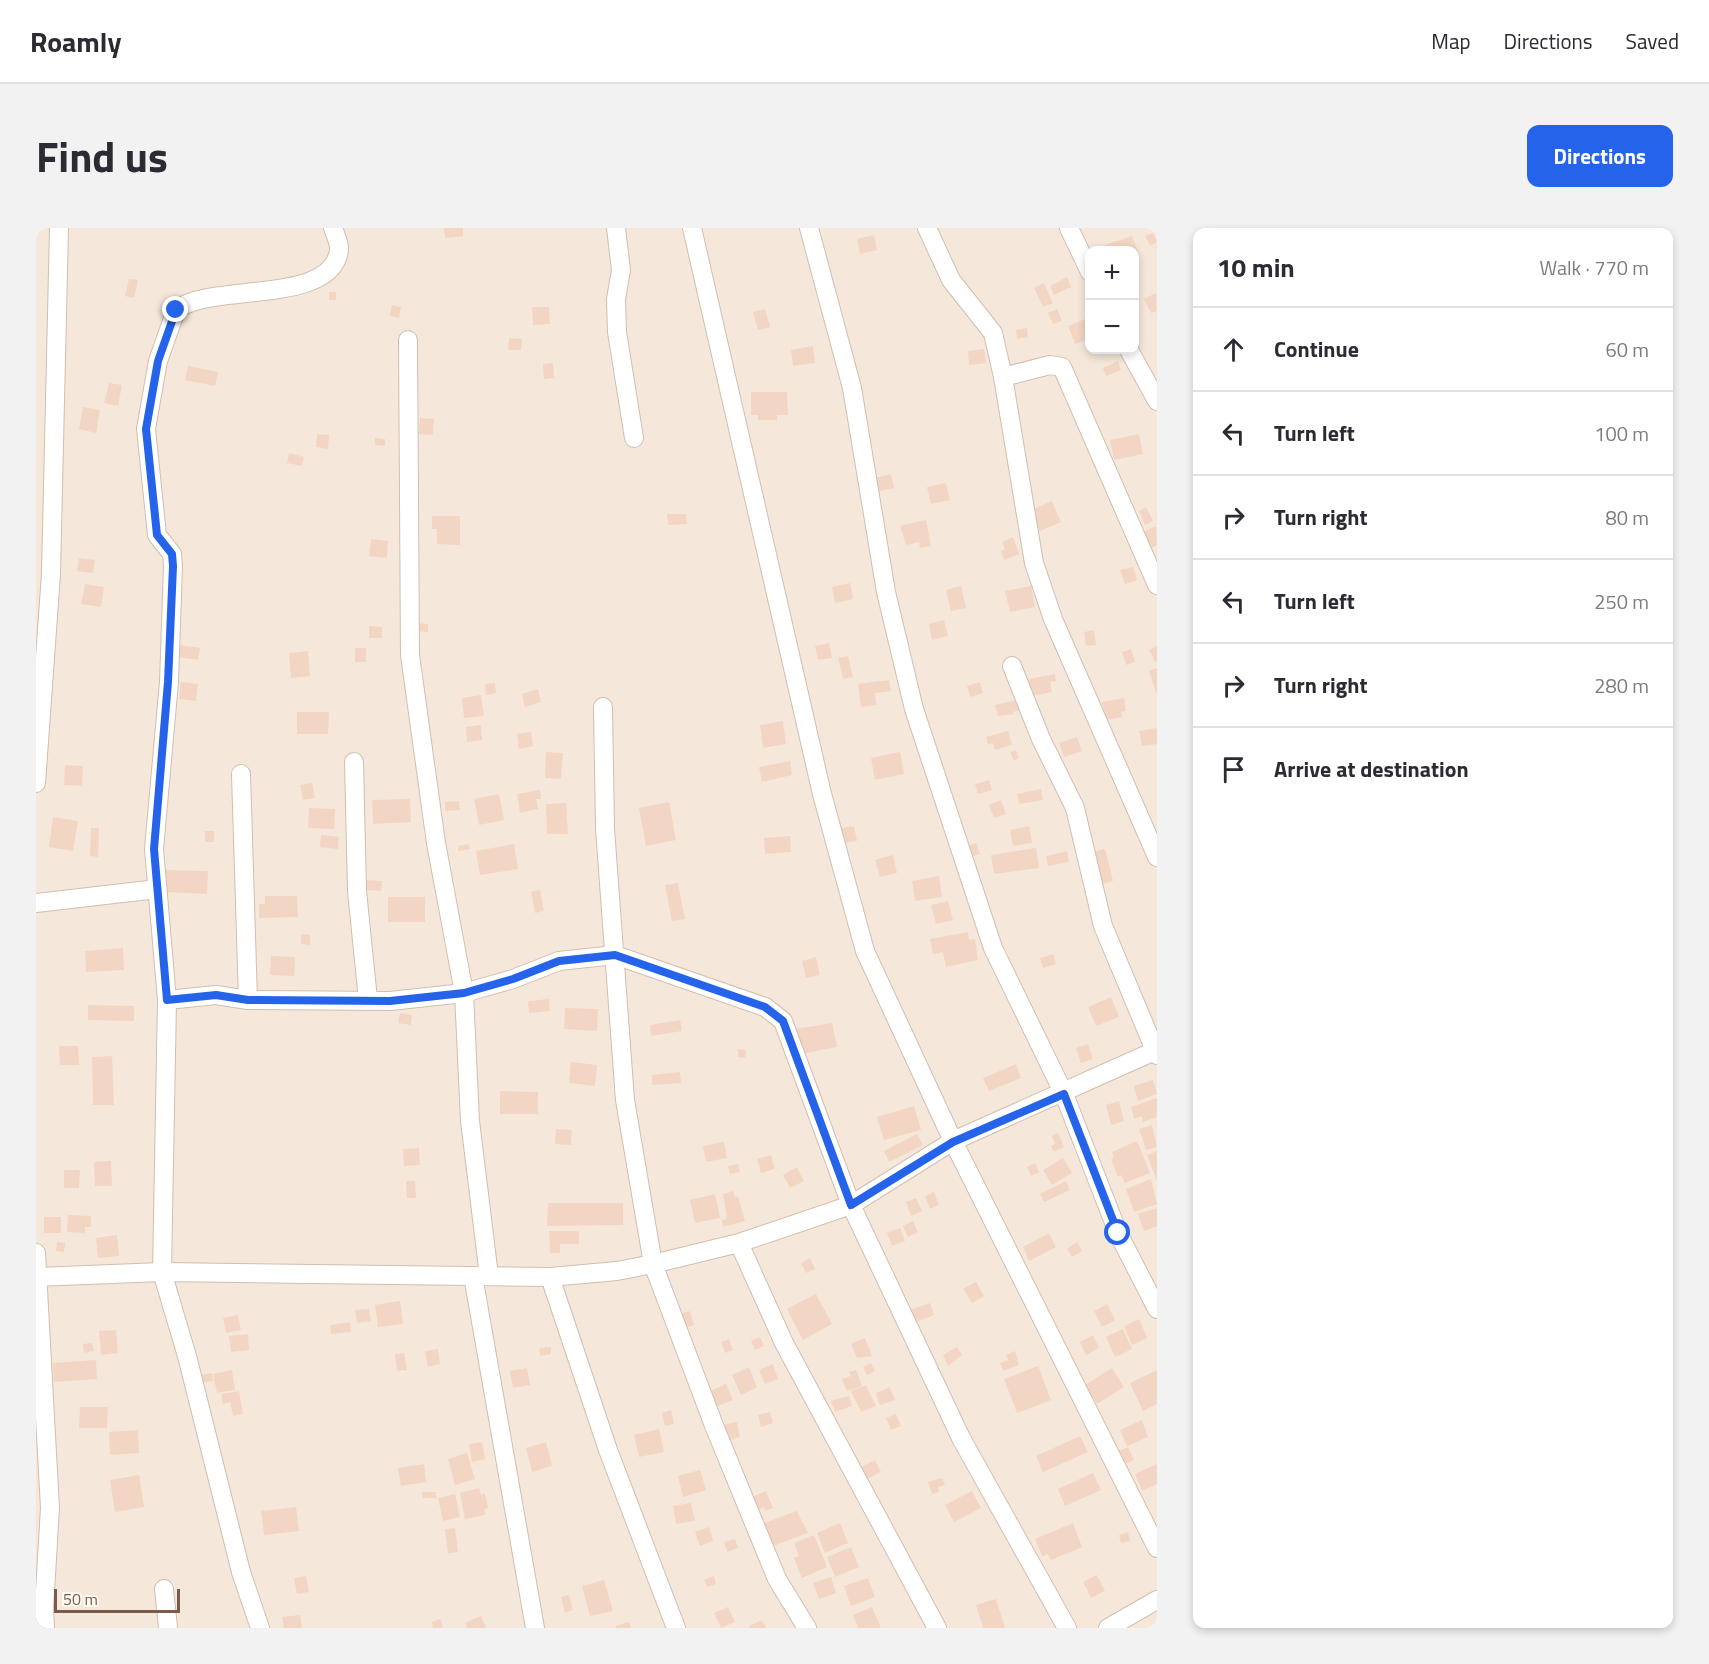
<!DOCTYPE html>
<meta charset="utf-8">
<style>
body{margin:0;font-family:"Titillium Web",sans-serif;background:#f2f2f3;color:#2b2b33}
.controls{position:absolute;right:18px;top:18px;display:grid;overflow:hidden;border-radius:12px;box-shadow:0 3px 9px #0003}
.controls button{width:54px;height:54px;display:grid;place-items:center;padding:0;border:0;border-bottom:2px solid #e1e1e2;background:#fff;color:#2b2b33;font:30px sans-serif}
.scale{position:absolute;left:18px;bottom:15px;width:126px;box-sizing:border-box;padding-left:6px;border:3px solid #7a5c4d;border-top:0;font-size:16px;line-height:21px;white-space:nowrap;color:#7a5c4d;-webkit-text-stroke:4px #fffaf3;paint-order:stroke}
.stop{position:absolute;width:18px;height:18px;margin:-14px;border:4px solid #2563eb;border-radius:50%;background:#fff}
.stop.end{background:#2563eb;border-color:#fff;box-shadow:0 2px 6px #0008}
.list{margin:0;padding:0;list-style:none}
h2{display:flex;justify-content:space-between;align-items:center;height:78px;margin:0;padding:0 24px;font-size:26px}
h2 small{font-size:20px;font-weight:400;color:#7c7c81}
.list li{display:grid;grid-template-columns:39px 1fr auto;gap:18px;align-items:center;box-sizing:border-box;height:84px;padding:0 24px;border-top:2px solid #e1e1e2}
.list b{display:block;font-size:22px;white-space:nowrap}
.list em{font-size:20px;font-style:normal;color:#7c7c81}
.icon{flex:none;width:33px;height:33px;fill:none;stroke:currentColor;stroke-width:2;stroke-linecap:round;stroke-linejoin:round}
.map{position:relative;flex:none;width:1121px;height:1400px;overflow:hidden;border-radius:12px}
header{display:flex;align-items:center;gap:36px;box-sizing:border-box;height:84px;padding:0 30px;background:#fff;border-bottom:2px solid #e1e1e2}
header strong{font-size:28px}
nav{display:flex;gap:33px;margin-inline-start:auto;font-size:21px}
.intro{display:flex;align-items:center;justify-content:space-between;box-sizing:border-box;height:144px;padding:0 36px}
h1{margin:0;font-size:42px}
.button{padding:15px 27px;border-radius:12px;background:#2563eb;color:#fff;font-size:21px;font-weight:700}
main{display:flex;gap:36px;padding:0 36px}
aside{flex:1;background:#fff;border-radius:12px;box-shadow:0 3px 9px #0003}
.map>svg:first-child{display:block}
</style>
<header>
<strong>Roamly</strong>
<nav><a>Map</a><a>Directions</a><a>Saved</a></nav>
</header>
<div class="intro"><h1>Find us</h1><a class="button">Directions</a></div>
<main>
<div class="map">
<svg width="1121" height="1400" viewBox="0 0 1121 1400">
<rect width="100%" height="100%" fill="#fdf6ec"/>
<path fill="#f5e8da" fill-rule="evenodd" d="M0 0H1121V1400H0ZM1054 22H1098V122H1054Z"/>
<g fill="#f3d5c3">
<polygon points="408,0 427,0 427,8 409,10"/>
<polygon points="1117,5 1121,14 1114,18 1109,8"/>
<polygon points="838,7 841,22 824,26 821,11"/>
<polygon points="1096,8 1104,29 1098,30 1098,22 1070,22 1069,17"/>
<polygon points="1031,49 1035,59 1018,67 1014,58"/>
<polygon points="93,51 102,52 98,70 89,68"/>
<polygon points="1008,55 1017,75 1007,79 998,60"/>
<rect x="293" y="64" width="7" height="8"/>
<polygon points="1120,65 1121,83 1115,85 1108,71"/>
<polygon points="356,77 365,79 363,90 354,88"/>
<polygon points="496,79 513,79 514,96 497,97"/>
<polygon points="729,81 734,99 722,102 717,84"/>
<polygon points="1021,81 1026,93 1017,96 1012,85"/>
<polygon points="1054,89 1054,111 1039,116 1032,98"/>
<polygon points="991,100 992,109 981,111 980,102"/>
<polygon points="473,110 486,111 485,122 472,122"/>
<polygon points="777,118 779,135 757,138 755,122"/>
<polygon points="948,121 950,135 933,137 932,123"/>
<polygon points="1082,133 1085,142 1070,148 1067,140"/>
<polygon points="517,135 518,150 508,151 507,136"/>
<polygon points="152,138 182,144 179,158 149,152"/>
<polygon points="73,155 86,157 82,178 68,175"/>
<polygon points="715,164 751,164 752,187 741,187 741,192 722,192 722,187 715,187"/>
<polygon points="47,179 64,182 60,205 43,201"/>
<polygon points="384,190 398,191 397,207 383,206"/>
<polygon points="281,206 293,207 292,221 280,219"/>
<polygon points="1103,206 1107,226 1078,232 1074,212"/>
<polygon points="339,210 349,211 349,218 339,217"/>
<polygon points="253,225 268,229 266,238 251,235"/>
<polygon points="855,246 858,260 841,264 838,250"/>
<polygon points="910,255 914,272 895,276 891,259"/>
<polygon points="1016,273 1025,294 1004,303 995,282"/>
<polygon points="1110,279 1117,293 1109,297 1103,283"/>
<polygon points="631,286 650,286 651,296 632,297"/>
<polygon points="396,288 424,288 424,317 401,316 401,301 396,301"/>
<polygon points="890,292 895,318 884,320 883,314 870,317 864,298"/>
<polygon points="1120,298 1121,317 1113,321 1107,304"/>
<polygon points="977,309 983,326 968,332 965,323 969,321 966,314"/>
<polygon points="335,311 352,313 351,330 333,328"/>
<polygon points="43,330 59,332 57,345 41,343"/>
<polygon points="1097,339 1101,352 1089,356 1084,342"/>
<polygon points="814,355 817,371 799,375 796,359"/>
<polygon points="49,356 68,359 65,379 45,376"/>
<polygon points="925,358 930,380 915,383 910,362"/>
<polygon points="995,358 999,379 974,384 969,363"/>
<polygon points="908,392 912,408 896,412 893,396"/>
<polygon points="380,395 392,396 392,404 380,403"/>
<polygon points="333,398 346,399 346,410 333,410"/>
<polygon points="1058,402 1060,417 1050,418 1048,404"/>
<polygon points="793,415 796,430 782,432 779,418"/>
<polygon points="144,417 164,420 162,432 142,429"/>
<polygon points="1121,418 1121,433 1119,434 1113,422"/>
<rect x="319" y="420" width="11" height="14"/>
<polygon points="1095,421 1099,434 1090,437 1086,424"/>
<polygon points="272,423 274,448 255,450 253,425"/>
<polygon points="812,428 817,449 807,451 802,430"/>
<polygon points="1121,440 1121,465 1120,465 1113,443"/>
<polygon points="1019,446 1020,453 1014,454 1016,464 996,468 993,451"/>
<polygon points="853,452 855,463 839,465 840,477 825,479 822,456"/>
<polygon points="145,454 162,456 160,473 143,471"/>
<polygon points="944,454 947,465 934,469 931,458"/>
<polygon points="459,455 460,465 450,467 449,456"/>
<polygon points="502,461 505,474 489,479 486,466"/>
<polygon points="445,467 448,488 428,490 426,470"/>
<polygon points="1088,470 1090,483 1085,484 1086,489 1070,492 1066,474"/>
<polygon points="981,472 984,482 977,484 978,486 962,488 959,477"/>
<polygon points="261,484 293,484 292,506 261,506"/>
<polygon points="747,493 750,516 727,520 724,497"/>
<polygon points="445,497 446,512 431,514 430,499"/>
<polygon points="1121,500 1121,516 1106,518 1103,503"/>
<polygon points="972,503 976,517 959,522 957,515 952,517 950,509"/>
<polygon points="495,504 497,518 483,521 481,506"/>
<polygon points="1041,509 1046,523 1028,529 1023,515"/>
<polygon points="980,522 983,530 978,533 974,524"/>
<polygon points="510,524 527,525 525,551 509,550"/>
<polygon points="864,524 868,546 839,552 835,530"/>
<polygon points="754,533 756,547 726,554 723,539"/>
<polygon points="29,537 47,538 46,558 28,557"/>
<polygon points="953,552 956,562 942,566 939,556"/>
<polygon points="276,555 279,570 267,572 264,557"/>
<polygon points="1005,561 1007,572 983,576 981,566"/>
<polygon points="504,562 505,571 500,571 502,581 484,585 481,566"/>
<polygon points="463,566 468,592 443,597 438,571"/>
<polygon points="374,571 375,594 337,596 336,572"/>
<polygon points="965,572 970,586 958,590 953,577"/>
<polygon points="423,573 424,582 409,583 409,574"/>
<polygon points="633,574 640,612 610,618 603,580"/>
<polygon points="530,575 532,606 511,606 510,576"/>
<polygon points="273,580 299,581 298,601 272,600"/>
<polygon points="17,589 42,593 37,623 13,619"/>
<polygon points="818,598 821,613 802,616 800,601"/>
<polygon points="993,598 996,615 977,618 974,602"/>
<polygon points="55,600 63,600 62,629 54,628"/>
<rect x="169" y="603" width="9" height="11"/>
<polygon points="285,607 303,609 302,621 284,619"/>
<polygon points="754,608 755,624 729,626 728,610"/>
<polygon points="940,615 944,626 935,629 932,618"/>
<polygon points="433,616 434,621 422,623 422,618"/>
<polygon points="478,616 482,641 444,647 440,623"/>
<polygon points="1000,620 1003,640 958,646 955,627"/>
<polygon points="1069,621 1077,653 1060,658 1052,625"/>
<polygon points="1031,623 1033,634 1012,638 1010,628"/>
<polygon points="857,627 861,645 844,649 839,632"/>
<polygon points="130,642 172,643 171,666 129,664"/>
<polygon points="903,648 906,669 879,673 876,653"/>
<polygon points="329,652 346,653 345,663 328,662"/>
<polygon points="642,655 649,691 636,693 629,657"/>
<polygon points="504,662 508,683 499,685 495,664"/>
<polygon points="229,668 261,668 262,689 223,690 223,676 229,676"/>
<rect x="352" y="669" width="37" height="25"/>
<polygon points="912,673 917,692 900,696 895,677"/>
<polygon points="932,704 933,712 939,711 942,732 910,739 907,724 897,726 894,711"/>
<polygon points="265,706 274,707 274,717 265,716"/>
<polygon points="87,720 88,742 50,744 49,723"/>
<polygon points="1017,726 1020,736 1007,740 1004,730"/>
<polygon points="235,728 259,729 258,748 234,747"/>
<polygon points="780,729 784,747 770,750 766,733"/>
<polygon points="1075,769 1083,789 1060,798 1052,779"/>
<polygon points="513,771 514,783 493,785 492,773"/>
<polygon points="52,777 98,778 98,793 52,792"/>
<polygon points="529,780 562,781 561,803 528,801"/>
<polygon points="364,785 376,787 375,797 362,795"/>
<polygon points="644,792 646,803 615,808 614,797"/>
<polygon points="796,795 801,819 765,826 760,801"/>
<polygon points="1052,816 1057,831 1045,835 1040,820"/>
<polygon points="23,818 42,818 43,837 24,837"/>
<polygon points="702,821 710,822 709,830 702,829"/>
<polygon points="76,828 78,877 57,877 56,829"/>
<polygon points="535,834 561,837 559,858 533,855"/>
<polygon points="980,836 985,850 953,863 947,850"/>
<polygon points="644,844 645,855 616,857 616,847"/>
<polygon points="1117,852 1121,866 1102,873 1098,858"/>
<polygon points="464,863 502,864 502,886 464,886"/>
<polygon points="1121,870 1121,889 1107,894 1106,888 1098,891 1095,879"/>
<polygon points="1083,873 1088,893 1075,897 1070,877"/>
<polygon points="878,878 885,902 848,912 841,889"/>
<polygon points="1116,897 1121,919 1110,922 1103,901"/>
<polygon points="520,901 536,902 535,917 519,916"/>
<polygon points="1022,905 1028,919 1018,924 1015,918 1019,916 1016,908"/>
<polygon points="881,906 887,917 853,934 848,923"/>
<polygon points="1101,913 1114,945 1089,955 1085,947 1082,949 1075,931 1078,930 1076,924"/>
<polygon points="688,914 691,930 670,934 667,918"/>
<polygon points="383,920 384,937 368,938 367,921"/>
<polygon points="1121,923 1121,953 1111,927"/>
<polygon points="735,927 739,941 725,945 721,931"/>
<polygon points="1027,930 1036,945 1016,957 1007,942"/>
<polygon points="75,933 76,958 59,958 58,934"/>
<polygon points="999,935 1003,944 995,948 991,939"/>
<polygon points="702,936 704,944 694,946 692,938"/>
<polygon points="761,939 768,953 754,960 747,947"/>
<polygon points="28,942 44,942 43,960 28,960"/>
<polygon points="1115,951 1121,976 1098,984 1090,961"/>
<polygon points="370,953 379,953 380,970 371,970"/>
<polygon points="1030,953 1034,962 1008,974 1004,966"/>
<polygon points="697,963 699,969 702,968 709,993 687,999 686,992 691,991 687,966"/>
<polygon points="898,964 903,977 894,981 889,968"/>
<polygon points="679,966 684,990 659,995 654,972"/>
<polygon points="880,970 886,983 875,988 870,974"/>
<polygon points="512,975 587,975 587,997 511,998"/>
<polygon points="1121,980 1121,998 1108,1003 1102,986"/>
<polygon points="32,987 55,988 55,999 49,999 49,1005 31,1004"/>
<rect x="8" y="989" width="17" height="16"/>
<polygon points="877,993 882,1004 872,1009 867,998"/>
<polygon points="864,1000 869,1013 856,1018 851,1005"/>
<polygon points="513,1003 543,1003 543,1016 524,1016 524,1025 514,1025"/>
<polygon points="1013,1005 1020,1019 993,1033 987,1019"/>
<polygon points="81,1007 83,1028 62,1030 60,1010"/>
<polygon points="21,1014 29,1015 28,1024 20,1023"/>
<polygon points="1041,1014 1046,1023 1036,1029 1031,1021"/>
<polygon points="774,1030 779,1041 770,1045 765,1035"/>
<polygon points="940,1054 948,1068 936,1075 927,1061"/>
<polygon points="780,1066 796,1096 767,1112 751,1081"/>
<polygon points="364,1073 367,1096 342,1099 339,1077"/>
<polygon points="894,1075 898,1087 880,1094 876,1081"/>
<polygon points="1071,1076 1079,1092 1066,1099 1058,1083"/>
<polygon points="333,1081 335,1093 321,1095 319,1082"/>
<polygon points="654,1083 658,1097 648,1101 644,1086"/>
<polygon points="202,1087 205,1102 190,1105 187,1090"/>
<polygon points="1103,1091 1111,1110 1096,1117 1088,1098"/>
<polygon points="314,1094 315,1104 295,1106 294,1097"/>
<polygon points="1087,1101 1096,1121 1079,1129 1070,1109"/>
<polygon points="80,1102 82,1125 65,1127 63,1103"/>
<polygon points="212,1106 213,1122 195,1124 193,1108"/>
<polygon points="1057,1107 1063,1120 1050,1127 1044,1114"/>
<polygon points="724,1109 728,1118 719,1122 715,1113"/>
<polygon points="829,1110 836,1128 821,1130 815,1116"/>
<polygon points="693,1111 697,1122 689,1125 685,1114"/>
<polygon points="56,1115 58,1123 48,1125 47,1116"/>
<polygon points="515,1119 515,1126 504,1128 503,1120"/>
<polygon points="921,1119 926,1127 912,1138 907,1127"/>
<polygon points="402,1121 404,1136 392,1139 389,1123"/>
<polygon points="979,1123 983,1137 967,1143 964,1135 972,1132 970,1127"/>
<polygon points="368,1125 371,1142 361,1143 359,1126"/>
<polygon points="60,1132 61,1151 18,1154 17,1135"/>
<polygon points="835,1135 839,1143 831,1147 827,1139"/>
<polygon points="737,1136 742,1151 729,1156 723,1142"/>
<polygon points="1002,1138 1015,1172 981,1185 968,1151"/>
<polygon points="713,1139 721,1159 705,1167 696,1147"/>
<polygon points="491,1140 494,1157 477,1160 474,1143"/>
<polygon points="1076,1140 1088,1159 1061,1176 1049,1157"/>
<polygon points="196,1142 199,1162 181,1165 177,1146"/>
<polygon points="820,1142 826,1158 811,1163 806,1151 815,1148 813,1144"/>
<polygon points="1121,1142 1121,1176 1107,1183 1094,1155"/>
<polygon points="176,1145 177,1153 164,1155 163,1147"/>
<polygon points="690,1156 697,1172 679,1179 672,1164"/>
<polygon points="830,1157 840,1178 825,1184 815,1163"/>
<polygon points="854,1159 859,1172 844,1177 840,1165"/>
<polygon points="203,1163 207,1186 197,1188 194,1174 187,1176 185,1166"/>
<polygon points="813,1168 816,1178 799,1184 795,1173"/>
<polygon points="44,1179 72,1179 71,1200 43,1200"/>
<polygon points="635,1182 638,1196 629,1198 626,1185"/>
<polygon points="734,1184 737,1195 725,1199 722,1187"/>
<polygon points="860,1186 865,1198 855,1202 850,1190"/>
<polygon points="1106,1192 1112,1209 1091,1218 1084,1202"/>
<polygon points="701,1194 704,1209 687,1214 683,1198"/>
<polygon points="623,1201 628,1224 603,1229 598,1207"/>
<polygon points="102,1202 103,1225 74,1227 73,1204"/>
<polygon points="1044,1208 1052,1224 1007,1244 1000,1228"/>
<polygon points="446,1214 449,1231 436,1234 433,1216"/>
<polygon points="510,1214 516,1238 496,1244 490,1220"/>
<polygon points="1092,1219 1098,1232 1085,1238 1079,1225"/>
<polygon points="431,1225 439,1251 419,1257 412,1231"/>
<polygon points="839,1232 845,1244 829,1252 823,1240"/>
<polygon points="388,1236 390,1254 365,1258 362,1240"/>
<polygon points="1121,1236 1121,1256 1106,1263 1099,1246"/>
<polygon points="664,1242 670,1262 647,1269 642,1248"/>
<polygon points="1057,1245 1065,1262 1029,1278 1022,1261"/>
<polygon points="103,1247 108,1279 79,1284 74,1252"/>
<polygon points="906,1250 909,1257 902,1259 903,1264 896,1266 892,1254"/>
<polygon points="443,1260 445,1267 449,1266 452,1280 448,1281 449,1287 429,1291 424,1265"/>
<polygon points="730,1263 737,1280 729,1283 728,1279 721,1282 716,1269"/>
<polygon points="936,1263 945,1280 918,1294 909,1277"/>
<polygon points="386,1264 400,1264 400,1270 387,1270"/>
<polygon points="419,1266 424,1289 407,1293 402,1270"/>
<polygon points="655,1275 659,1293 640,1296 637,1278"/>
<polygon points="260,1279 263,1303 228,1307 225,1283"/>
<polygon points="761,1283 772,1305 734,1319 726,1296"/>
<polygon points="804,1295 812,1315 789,1325 781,1305"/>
<polygon points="1037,1295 1046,1319 1015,1332 1012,1326 1006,1328 999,1311"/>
<polygon points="673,1299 677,1313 664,1318 659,1304"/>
<polygon points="419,1300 422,1324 412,1325 409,1301"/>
<polygon points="1092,1304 1094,1313 1085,1315 1083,1307"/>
<polygon points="778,1307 791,1339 766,1350 758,1330 763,1328 758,1315"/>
<polygon points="699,1311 702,1320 691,1324 688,1314"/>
<polygon points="815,1319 823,1339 799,1349 791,1329"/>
<polygon points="1061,1347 1069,1363 1055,1370 1047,1354"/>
<polygon points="270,1348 273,1364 261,1366 258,1350"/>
<polygon points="678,1348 680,1356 671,1359 668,1352"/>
<polygon points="795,1349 800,1365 783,1371 777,1355"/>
<polygon points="832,1350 839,1369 815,1378 808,1358"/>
<polygon points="568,1352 577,1383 554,1388 546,1358"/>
<polygon points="533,1367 537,1382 529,1385 525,1369"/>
<polygon points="960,1371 969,1400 947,1400 940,1377"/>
<polygon points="692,1379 699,1394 685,1400 678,1385"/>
<polygon points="836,1379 845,1400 822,1400 817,1387"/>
<polygon points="264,1387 266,1400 248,1400 246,1389"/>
<polygon points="445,1388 450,1400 431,1400 429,1395"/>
<polygon points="404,1391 407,1400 397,1400 396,1394"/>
<polygon points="726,1392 730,1400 714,1400 713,1398"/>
<polygon points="593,1394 595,1400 580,1400 579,1398"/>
</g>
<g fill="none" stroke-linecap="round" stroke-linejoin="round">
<g stroke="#d1beb0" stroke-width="20">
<g id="minor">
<polyline points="580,0 585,42 580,71 581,104 598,210"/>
<polyline points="656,0 786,566 829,723 917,913 1121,1320"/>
<polyline points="773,0 816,160 850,364 878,481 957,720 1028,866 1082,1005 1121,1081"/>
<polyline points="891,0 915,52 957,105 967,149 998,335 1017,391 1121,629"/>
<polyline points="1033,0 1054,44"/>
<polyline points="372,112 374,427 400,615 428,765 434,893 453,1048"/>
<polyline points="1093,122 1121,173"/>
<polyline points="967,149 1014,137 1026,139 1121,357"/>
<polyline points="976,438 1005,511 1039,580 1067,698 1121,827"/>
<polyline points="567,479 569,601 589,872 617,1036 679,1200 741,1351 771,1400"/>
<polyline points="318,534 321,663 332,772"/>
<polyline points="205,546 212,772"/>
<polyline points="0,555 15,346 23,0"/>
<polyline points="0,675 121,661"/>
<polyline points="131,772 180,767 212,772 354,773 428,765 477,751 523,733 579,727 729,779 747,793 815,977 925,1210 1031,1400"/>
<polyline points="703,1015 748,1115 901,1400"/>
<polyline points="0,1025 14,1280 8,1380 9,1400"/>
<polyline points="437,1048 499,1400"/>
<polyline points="0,1049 126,1044 514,1049 581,1043 617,1036 703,1015 815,977 917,913 1121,822"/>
<polyline points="514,1049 572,1222 640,1400"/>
<polyline points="128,1361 132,1400"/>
<path d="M224 1400 205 1344 151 1128 126 1044 131 772 118 621 133 454 137 338 136 326 121 307 110 201 122 133 140 82C175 54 296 78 303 22 304 16 299 6 297 0"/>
<polyline points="1072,1400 1121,1372"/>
</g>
</g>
<use href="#minor" stroke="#fff" stroke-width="18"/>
</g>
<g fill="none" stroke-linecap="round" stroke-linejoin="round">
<polyline stroke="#2563eb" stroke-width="8" points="140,82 122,133 110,201 121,307 136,326 137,338 132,454 118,621 131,772 180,767 212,772 354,773 428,765 477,751 523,733 579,727 729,779 747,793 815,977 917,914 1028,866 1082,1005"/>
</g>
</svg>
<div class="controls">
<button>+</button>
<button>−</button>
</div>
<div class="scale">50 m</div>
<div class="stop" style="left:1082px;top:1005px"></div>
<div class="stop end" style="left:140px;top:82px"></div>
</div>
<aside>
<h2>10 min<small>Walk · 770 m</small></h2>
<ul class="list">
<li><svg class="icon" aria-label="ahead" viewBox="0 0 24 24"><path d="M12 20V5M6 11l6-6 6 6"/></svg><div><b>Continue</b></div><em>60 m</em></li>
<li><svg class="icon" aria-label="left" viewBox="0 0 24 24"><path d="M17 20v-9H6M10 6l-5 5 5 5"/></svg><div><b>Turn left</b></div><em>100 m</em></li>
<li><svg class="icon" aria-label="right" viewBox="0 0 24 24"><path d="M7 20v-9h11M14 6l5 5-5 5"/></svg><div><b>Turn right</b></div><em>80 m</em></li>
<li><svg class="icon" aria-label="left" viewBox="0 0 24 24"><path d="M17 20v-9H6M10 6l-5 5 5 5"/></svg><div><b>Turn left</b></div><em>250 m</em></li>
<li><svg class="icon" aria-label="right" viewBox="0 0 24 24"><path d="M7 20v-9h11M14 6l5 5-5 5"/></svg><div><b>Turn right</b></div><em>280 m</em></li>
<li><svg class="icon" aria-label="arrive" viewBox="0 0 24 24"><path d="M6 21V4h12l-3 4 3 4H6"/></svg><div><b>Arrive at destination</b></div></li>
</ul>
</aside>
</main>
